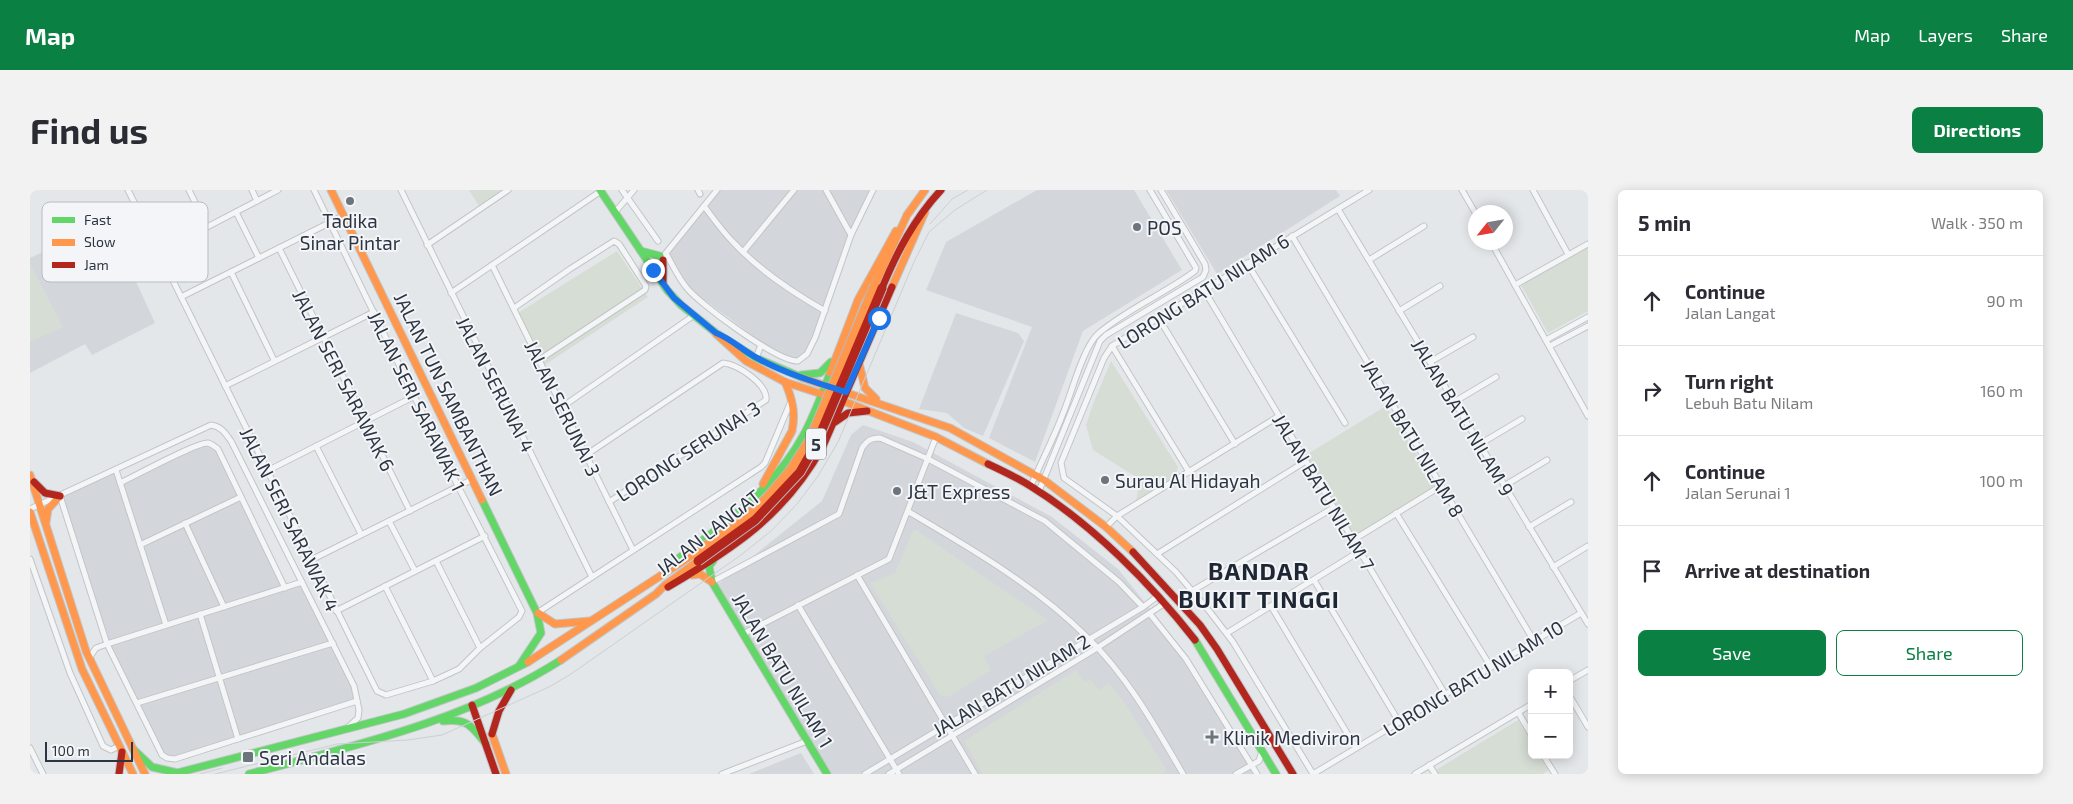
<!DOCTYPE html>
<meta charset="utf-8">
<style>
body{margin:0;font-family:"Exo 2",sans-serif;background:#f2f2f3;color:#2b2b33}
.controls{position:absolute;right:15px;bottom:15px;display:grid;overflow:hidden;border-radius:8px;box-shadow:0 2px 12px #0003}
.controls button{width:45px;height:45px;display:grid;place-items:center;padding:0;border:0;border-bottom:1px solid #e1e1e2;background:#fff;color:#2b2b33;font:25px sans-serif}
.compass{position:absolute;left:1438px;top:15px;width:45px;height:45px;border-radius:50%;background:#fff;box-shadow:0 2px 12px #0003;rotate:239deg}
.scale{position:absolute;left:15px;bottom:12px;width:88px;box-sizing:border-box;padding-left:5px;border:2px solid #2c3642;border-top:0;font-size:14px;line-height:18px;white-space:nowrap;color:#2c3642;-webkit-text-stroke:4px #f3f5f8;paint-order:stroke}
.stop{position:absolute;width:15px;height:15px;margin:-11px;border:4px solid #1a73e8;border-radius:50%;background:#fff}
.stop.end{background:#1a73e8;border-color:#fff;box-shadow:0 1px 5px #0008}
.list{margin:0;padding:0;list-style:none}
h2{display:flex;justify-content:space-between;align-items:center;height:65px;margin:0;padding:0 20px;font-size:21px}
h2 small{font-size:16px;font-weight:400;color:#7c7c81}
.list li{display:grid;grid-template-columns:32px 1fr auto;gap:15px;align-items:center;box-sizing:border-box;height:90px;padding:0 20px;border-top:1px solid #e1e1e2}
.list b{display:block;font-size:19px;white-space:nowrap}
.list p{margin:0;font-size:16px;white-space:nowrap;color:#7c7c81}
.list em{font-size:16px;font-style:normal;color:#7c7c81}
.actions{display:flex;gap:10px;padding:15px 20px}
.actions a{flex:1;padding:11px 0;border:1px solid #0b8043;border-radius:8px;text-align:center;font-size:18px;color:#0b8043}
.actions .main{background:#0b8043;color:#fff}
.icon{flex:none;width:28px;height:28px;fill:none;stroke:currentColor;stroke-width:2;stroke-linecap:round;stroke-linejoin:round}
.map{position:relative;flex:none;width:1558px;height:584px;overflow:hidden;border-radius:8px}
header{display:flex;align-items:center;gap:30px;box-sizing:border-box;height:70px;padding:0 25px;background:#0b8043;color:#fff}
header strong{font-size:24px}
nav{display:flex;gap:28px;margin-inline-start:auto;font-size:18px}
.intro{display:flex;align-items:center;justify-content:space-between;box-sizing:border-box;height:120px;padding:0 30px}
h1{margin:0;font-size:35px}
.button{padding:12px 22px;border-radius:8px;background:#0b8043;color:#fff;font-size:18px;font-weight:700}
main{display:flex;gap:30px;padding:0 30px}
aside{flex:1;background:#fff;border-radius:8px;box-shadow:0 2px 12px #0003}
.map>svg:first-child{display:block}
</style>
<header>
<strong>Map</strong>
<nav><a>Map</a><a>Layers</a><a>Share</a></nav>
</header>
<div class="intro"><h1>Find us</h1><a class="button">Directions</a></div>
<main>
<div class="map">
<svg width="1558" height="584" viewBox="0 0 1558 584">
<rect width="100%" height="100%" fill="#e4e7e9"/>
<g fill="#d3d7dc">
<polygon points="689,0 839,0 818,47 788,133 774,165 767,170 733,153 669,106 658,97 639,64"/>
<polygon points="1007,0 1104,0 1152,80 1053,141 1005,272 959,248 1002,137 896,100 916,52"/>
<polygon points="1136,0 1306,0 1310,6 1187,84"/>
<polygon points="78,31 125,133 62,165 55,154 0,183 0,68"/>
<polygon points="926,123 988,143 994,151 953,246 934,238 917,223 889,219"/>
<polygon points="833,235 883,252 1022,327 1088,379 1158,466 1230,584 800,584 686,396 792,311 821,245"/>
<polygon points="176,256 186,261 255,400 271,395 322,496 325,510 146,567 138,566 133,563 78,450 33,307 84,283 90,297 152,265"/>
<polygon points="771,563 784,584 719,584"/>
</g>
<g fill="#d6ddd5">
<polygon points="439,0 473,0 449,16"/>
<polygon points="1558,58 1558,121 1518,143 1491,95"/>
<polygon points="587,61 618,107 513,176 488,123"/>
<polygon points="0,73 33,137 0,152"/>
<polygon points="1081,171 1148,277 1146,285 1106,310 1111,290 1063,260 1056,235 1063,214"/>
<polygon points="1356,216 1407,296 1324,346 1276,265"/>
<polygon points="884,339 1018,430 954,466 961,480 918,507 910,505 840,393 865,383"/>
<polygon points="1046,480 1055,492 1060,489 1069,500 1079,493 1095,513 1137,581 1132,584 953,584 934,551"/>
<polygon points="1488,530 1502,552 1502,565 1510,565 1519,580 1513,584 1408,584 1406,580"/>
</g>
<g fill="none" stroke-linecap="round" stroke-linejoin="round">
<g stroke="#c2c5c7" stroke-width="7">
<g id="street">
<polyline points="98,0 347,501 356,505 403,491 429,479 450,458 489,427 492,421 428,296 284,0"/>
<polyline points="159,0 177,37"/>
<polyline points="222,0 227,11"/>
<polyline points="371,0 562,387"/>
<polyline points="592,0 628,51"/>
<polyline points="668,0 670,4"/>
<polyline points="796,0 821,45"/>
<polyline points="1339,0 1082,156 1074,168 1031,273 1034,288 1087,326 1146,382 1180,422 1203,452 1283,584 1551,423"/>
<polyline points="1432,0 1446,24"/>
<polyline points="1503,0 1538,64"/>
<path d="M674 16C683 28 692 41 703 52 730 81 762 102 795 121"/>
<polyline points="1308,19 1558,434"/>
<polyline points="206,22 229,68"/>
<polyline points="585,22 604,0"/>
<polyline points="1262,46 1504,451"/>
<polyline points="1461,52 1558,226"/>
<polyline points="397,55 478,0"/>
<polyline points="249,58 380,321"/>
<polyline points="129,62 248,0"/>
<polyline points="713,62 764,0"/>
<path d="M636 63C642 75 648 87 656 97 669 114 748 172 768 171L777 164 785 148 821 45 843 0"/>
<polyline points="1339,70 1394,36"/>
<polyline points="1217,73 1315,233"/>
<polyline points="462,75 603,360"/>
<polyline points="623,80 633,70 636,63 687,0"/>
<polyline points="201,82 244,170"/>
<polyline points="1485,95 1558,54"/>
<polyline points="1174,100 1415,504"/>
<polyline points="421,103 571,1"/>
<polyline points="151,107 313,26"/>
<polyline points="484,118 540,79 584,51 589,54 616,96 615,100 509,170"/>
<polyline points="1369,121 1410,96"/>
<polyline points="1128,127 1205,254"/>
<polyline points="1516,150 1558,127"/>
<polyline points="1082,156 1159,282"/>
<polyline points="1520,156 1558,136"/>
<polyline points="726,168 731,155"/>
<polyline points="1400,172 1443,147"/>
<polyline points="195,196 344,122"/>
<polyline points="1424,212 1466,187"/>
<polyline points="532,217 663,126"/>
<polyline points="1450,254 1492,229"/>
<polyline points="286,256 331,344"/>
<path d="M556 265 693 173C707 174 738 194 736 210L579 312"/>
<polyline points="86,280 136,435"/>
<polyline points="237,281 385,206"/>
<path d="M90 293C105 286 167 252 178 253 182 254 185 257 188 259L255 398"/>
<path d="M1001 296C1011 272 1023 250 1032 226 1041 206 1053 156 1069 143 1097 119 1134 104 1165 81L1166 78 1120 0"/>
<polyline points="1474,296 1517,270"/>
<polyline points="1009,301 1070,151 1076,145 1173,87 1176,80 1175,74 1131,0"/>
<polyline points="30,306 77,454 132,565 137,568 145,569 327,511"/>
<path d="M0 319 181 235C192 237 195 243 201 251L324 496 329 520 328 528 318 537"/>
<path d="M879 322C942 359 1006 396 1058 448 1098 487 1125 536 1153 584"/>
<polyline points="1366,323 1461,477"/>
<polyline points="359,331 385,381"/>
<polyline points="155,333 194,417"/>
<polyline points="1076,337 1087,326 1249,226"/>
<polyline points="1499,337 1541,312"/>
<polyline points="1323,350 1411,296"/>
<polyline points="110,355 211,307"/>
<polyline points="1127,364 1276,271"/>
<polyline points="0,369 40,483 73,556 81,560 89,556"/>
<polyline points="281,370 443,289"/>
<polyline points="406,371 450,458"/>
<polyline points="1523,377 1558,356"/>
<polyline points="827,385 945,584"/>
<polyline points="1284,390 1369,532"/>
<path d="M682 392 809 324 832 258C837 251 840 248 850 248L898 269 1015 331 1089 392 1113 417"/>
<polyline points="355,396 403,491"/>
<polyline points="1162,401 1303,318"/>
<polyline points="768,415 869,584"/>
<polyline points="1241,416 1326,558"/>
<polyline points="306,421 455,346"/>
<polyline points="507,423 731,277 735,273 761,211"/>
<polyline points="170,424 208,549"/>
<polyline points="1120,424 1156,469 1227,584"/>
<polyline points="1197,443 1330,361"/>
<polyline points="713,444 859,369 906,247"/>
<polyline points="59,468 66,458 77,454 272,392"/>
<polyline points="1539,491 1558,480"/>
<polyline points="1539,505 1558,537"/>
<polyline points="107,513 303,453"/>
<polyline points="1488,522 1502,546"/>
<polyline points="0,558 13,584"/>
<polyline points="1513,565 1525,584"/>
<polyline points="1399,575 1405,584"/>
<polyline points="692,584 777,551"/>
<polyline points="835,584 1113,417 1128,406"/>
<polyline points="859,584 1067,458 1135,413"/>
<polyline points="1206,584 1229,571 1232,561"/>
<polyline points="1385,584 1502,514"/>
</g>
</g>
<g stroke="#c2c5c7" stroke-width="9">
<g id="fast">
<polyline points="570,0 637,100 651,115 686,143 726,168 773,188"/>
<polyline points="611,61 630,66"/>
<polyline points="771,185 790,183 801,172"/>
<polyline points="452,310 507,423 511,443 489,476"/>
<polyline points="683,371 679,376 682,392 797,584"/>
<path d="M637 377C687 339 742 303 773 246 784 226 792 204 800 183"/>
<polyline points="1165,450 1246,584"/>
<path d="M413 531C437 528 442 536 456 554"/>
<polyline points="103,559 122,577 148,583"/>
<polyline points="143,584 374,524 446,498 498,472"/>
<path d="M219 584C327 555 435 531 531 470"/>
</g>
</g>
<g stroke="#c2c5c7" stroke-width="9">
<g id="slow">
<polyline points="301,0 452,310"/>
<polyline points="845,95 877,25 895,0"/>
<polyline points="862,97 895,22"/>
<polyline points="686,144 716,171 755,192 813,211 906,247 958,274"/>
<polyline points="829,173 835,198 846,209"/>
<polyline points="800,183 828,110 866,41"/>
<polyline points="773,188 920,238 1014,290 1076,337 1103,362"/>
<polyline points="0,285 56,461 115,584"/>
<path d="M733 294 762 241C766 223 762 208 755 192"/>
<polyline points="0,322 52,479 103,584"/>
<polyline points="16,332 18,319 30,306"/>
<polyline points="662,385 670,384 682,392"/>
<polyline points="508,423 525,434 560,431"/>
<polyline points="531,470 626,404 635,395 668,371"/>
<polyline points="498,472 664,364"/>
<polyline points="462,544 476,584"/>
</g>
</g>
<g stroke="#c2c5c7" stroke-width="9">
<g id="jam">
<polyline points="633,70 633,92"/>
<path d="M852 98C867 62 884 29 911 0"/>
<polyline points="805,232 818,223 837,221"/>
<path d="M958 274C973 281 988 288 1002 297 1063 335 1121 394 1165 450"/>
<polyline points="4,292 15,303 30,306"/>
<polyline points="1103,362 1170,435 1187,459 1263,584"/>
<path d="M638 397C704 358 755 325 793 256L862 97"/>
<polyline points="442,515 466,584"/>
<polyline points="462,544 469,521 481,500"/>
<polyline points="89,584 92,562"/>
</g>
</g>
<use href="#street" stroke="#f4f5f6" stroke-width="5"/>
<use href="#fast" stroke="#63d668" stroke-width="7"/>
<use href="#slow" stroke="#ff974d" stroke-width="7"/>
<use href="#jam" stroke="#b3261e" stroke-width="7"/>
<g stroke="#cdcfd1" stroke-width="1">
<polyline points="900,34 922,9 938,0"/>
<polyline points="170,584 192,578"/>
<polyline points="185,584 307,554 378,550 412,545 519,497 541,484 711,365 741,341 767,314 788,286 808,252 884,72 899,42 925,20 957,0"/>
</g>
<g stroke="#b7babd" stroke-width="11" stroke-linecap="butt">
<polyline id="slow-bridge" points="664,364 713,331 737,308 760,281 780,250 845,95"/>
</g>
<g stroke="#b7babd" stroke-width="11" stroke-linecap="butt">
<polyline id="jam-bridge" points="668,371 725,330 770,282 786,254 852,98"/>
</g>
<use href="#slow-bridge" stroke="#ff974d" stroke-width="9"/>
<use href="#jam-bridge" stroke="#b3261e" stroke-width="9"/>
</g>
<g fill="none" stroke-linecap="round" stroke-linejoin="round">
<path stroke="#1a73e8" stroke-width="6" d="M623 80 644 108 686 143C702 149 714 162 729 169 757 184 787 193 816 202L849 128"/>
</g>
<g fill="#6c747c" stroke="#f3f5f8" stroke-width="2">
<circle cx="320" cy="11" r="5"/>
<circle cx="1107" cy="37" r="5"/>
<circle cx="1075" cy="290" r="5"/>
<circle cx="867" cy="301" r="5"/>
<path d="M1179.5 539.5h5v5h5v5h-5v5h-5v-5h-5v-5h5z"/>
<rect x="212" y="561" width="12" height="12" rx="2.5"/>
</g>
<g text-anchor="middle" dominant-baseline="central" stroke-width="4" stroke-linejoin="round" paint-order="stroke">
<rect fill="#f3f5f8" stroke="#686f79" stroke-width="1" x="776" y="238.5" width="20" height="31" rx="4"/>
<g font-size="18" font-weight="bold" fill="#2c3642">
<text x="786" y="254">5</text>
</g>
<g font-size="19" fill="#2c3642" stroke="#f3f5f8" text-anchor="start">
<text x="320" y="30" text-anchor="middle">Tadika<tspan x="320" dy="22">Sinar Pintar</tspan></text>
<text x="1117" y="37">POS</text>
<text x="1085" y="290">Surau Al Hidayah</text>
<text x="877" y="301">J&amp;T Express</text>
<text x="1193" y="547">Klinik Mediviron</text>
<text x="229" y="567">Seri Andalas</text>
</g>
<g font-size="19" fill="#2c3642" stroke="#f3f5f8">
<text transform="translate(1173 101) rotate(-32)">LORONG BATU NILAM 6</text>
<text transform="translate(314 190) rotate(63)">JALAN SERI SARAWAK 6</text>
<text transform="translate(466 194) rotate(63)">JALAN SERUNAI 4</text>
<text transform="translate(419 204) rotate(64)">JALAN TUN SAMBANTHAN</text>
<text transform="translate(387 211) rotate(64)">JALAN SERI SARAWAK 1</text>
<text transform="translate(533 218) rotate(64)">JALAN SERUNAI 3</text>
<text transform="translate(1433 227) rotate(59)">JALAN BATU NILAM 9</text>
<text transform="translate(1383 248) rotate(59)">JALAN BATU NILAM 8</text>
<text transform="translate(658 261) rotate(-33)">LORONG SERUNAI 3</text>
<text transform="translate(1294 302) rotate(59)">JALAN BATU NILAM 7</text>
<text transform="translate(260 329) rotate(64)">JALAN SERI SARAWAK 4</text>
<text transform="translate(678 342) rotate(-38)">JALAN LANGAT</text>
<text transform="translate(753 480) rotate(59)">JALAN BATU NILAM 1</text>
<text transform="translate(1443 488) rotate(-31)">LORONG BATU NILAM 10</text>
<text transform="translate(981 495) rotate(-31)">JALAN BATU NILAM 2</text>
</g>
<g font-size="24" font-weight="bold" letter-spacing="1" fill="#1e2733" stroke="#f3f5f8">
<text x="1229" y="380">BANDAR<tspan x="1229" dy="28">BUKIT TINGGI</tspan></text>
</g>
</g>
<rect x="12" y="12" width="166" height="80" rx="8" fill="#f3f5f8" stroke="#b7bcc1" stroke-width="1"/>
<rect x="22" y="27" width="23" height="6" fill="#63d668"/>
<rect x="22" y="49" width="23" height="7" fill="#ff974d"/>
<rect x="22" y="72" width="23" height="6" fill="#b3261e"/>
<g font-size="14" fill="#2c3642">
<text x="54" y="35">Fast</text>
<text x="54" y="57">Slow</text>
<text x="54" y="80">Jam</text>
</g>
</svg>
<div class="controls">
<button>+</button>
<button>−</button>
</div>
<svg class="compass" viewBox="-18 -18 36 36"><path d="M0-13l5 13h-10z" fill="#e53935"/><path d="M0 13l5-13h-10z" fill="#7c7c81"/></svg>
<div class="scale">100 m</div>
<div class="stop" style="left:849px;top:128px"></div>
<div class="stop end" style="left:623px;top:80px"></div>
</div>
<aside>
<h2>5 min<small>Walk · 350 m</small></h2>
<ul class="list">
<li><svg class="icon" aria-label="ahead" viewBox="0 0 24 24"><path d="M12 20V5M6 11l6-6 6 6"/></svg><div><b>Continue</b><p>Jalan Langat</p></div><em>90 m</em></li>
<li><svg class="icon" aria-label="right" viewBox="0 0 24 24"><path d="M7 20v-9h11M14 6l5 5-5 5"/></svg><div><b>Turn right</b><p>Lebuh Batu Nilam</p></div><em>160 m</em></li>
<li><svg class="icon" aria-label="ahead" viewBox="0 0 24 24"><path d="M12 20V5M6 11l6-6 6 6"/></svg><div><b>Continue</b><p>Jalan Serunai 1</p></div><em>100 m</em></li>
<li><svg class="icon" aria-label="arrive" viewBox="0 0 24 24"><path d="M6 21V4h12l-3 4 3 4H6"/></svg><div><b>Arrive at destination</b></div></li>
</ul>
<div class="actions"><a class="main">Save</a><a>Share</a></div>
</aside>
</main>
